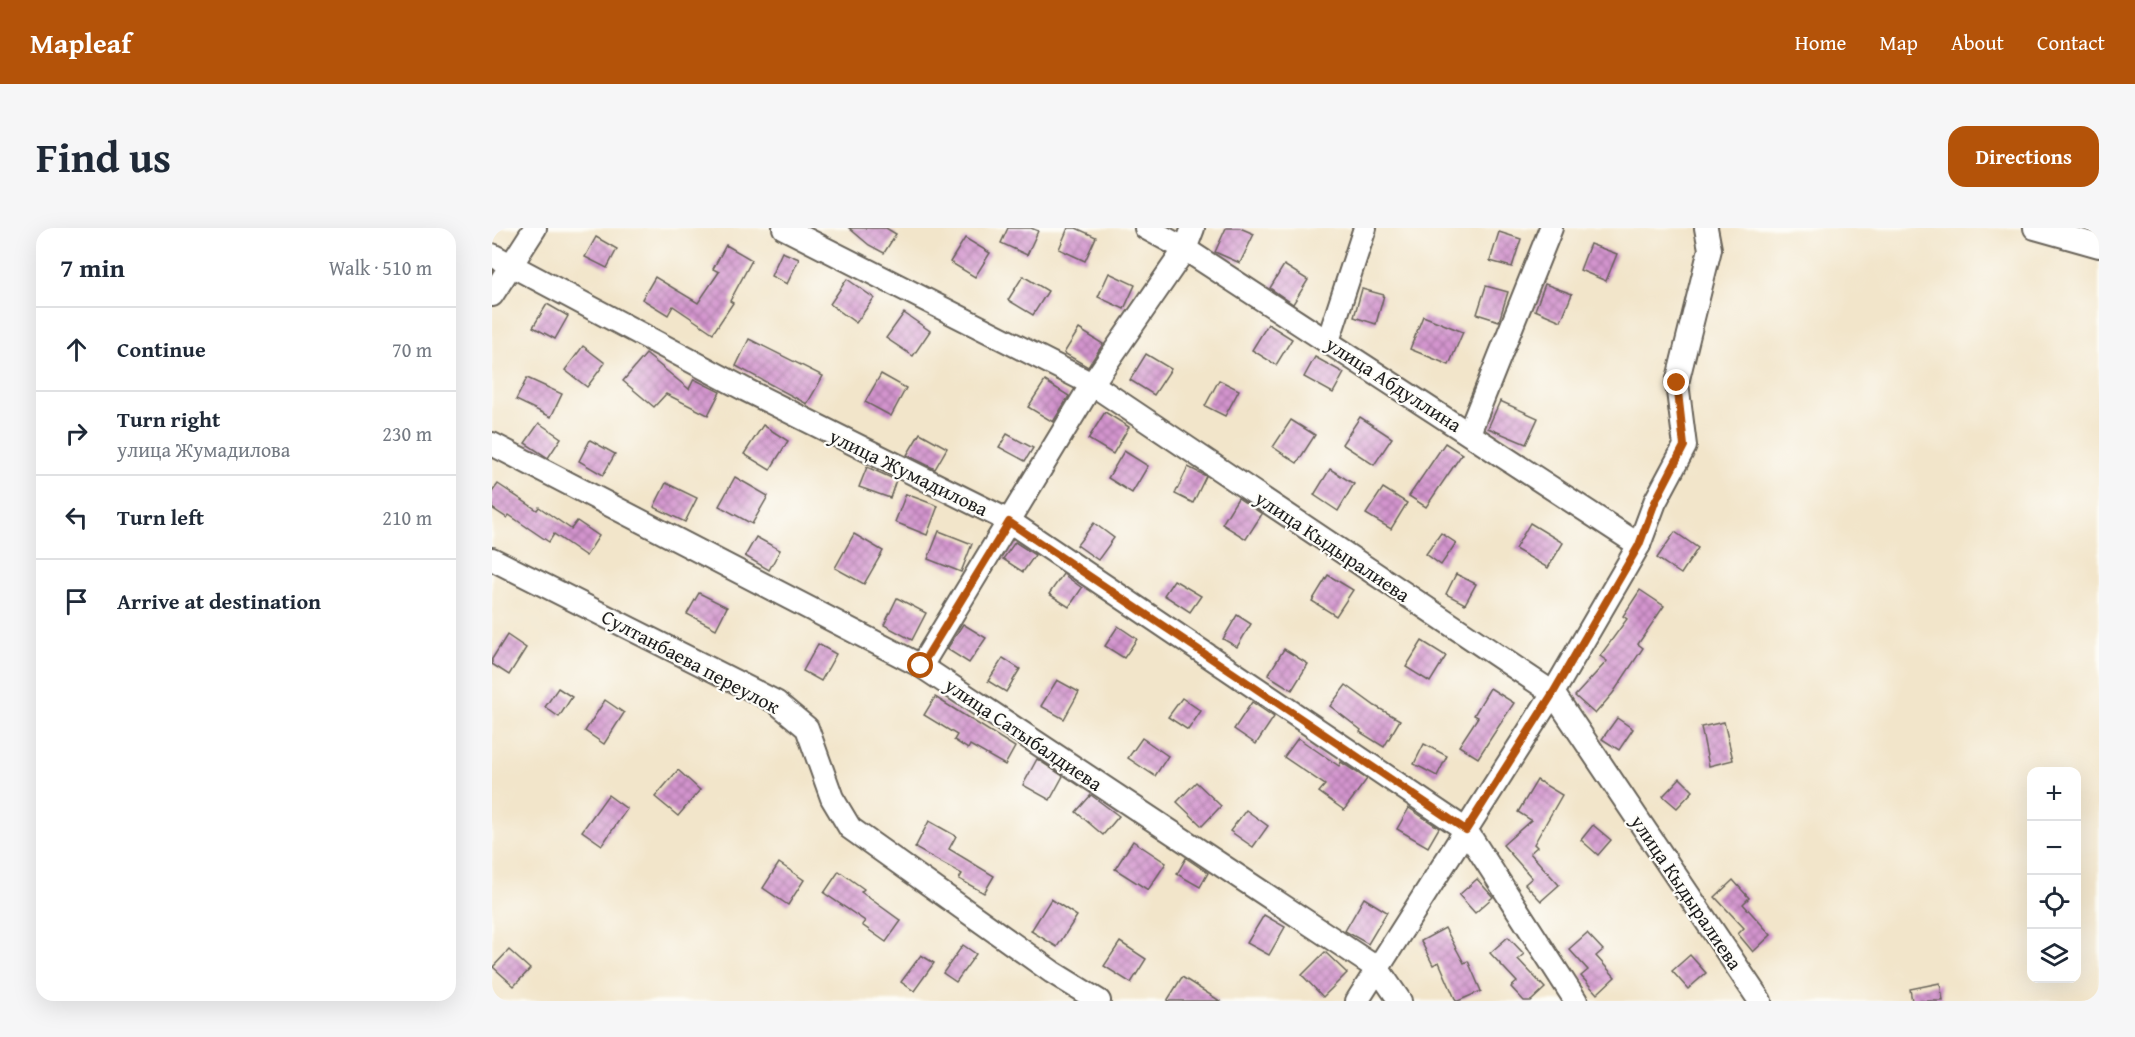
<!DOCTYPE html>
<meta charset="utf-8">
<style>
body{margin:0;font-family:"Gentium Book Plus",serif;background:#f6f6f7;color:#1f2937}
.controls{position:absolute;right:18px;bottom:18px;display:grid;overflow:hidden;border-radius:12px;box-shadow:0 6px 24px #0002}
.controls button{width:54px;height:54px;display:grid;place-items:center;padding:0;border:0;border-bottom:2px solid #e0e1e3;background:#fff;color:#1f2937;font:30px sans-serif}
.stop{position:absolute;width:18px;height:18px;margin:-14px;border:4px solid #b45309;border-radius:50%;background:#fff}
.stop.end{background:#b45309;border-color:#fff;box-shadow:0 2px 6px #0008}
.list{margin:0;padding:0;list-style:none}
h2{display:flex;justify-content:space-between;align-items:center;height:78px;margin:0;padding:0 24px;font-size:26px}
h2 small{font-size:20px;font-weight:400;color:#747a83}
.list li{display:grid;grid-template-columns:39px 1fr auto;gap:18px;align-items:center;box-sizing:border-box;height:84px;padding:0 24px;border-top:2px solid #e0e1e3}
.list b{display:block;font-size:22px;white-space:nowrap}
.list p{margin:0;font-size:20px;white-space:nowrap;color:#747a83}
.list em{font-size:20px;font-style:normal;color:#747a83}
.icon{flex:none;width:33px;height:33px;fill:none;stroke:currentColor;stroke-width:2;stroke-linecap:round;stroke-linejoin:round}
.map{position:relative;flex:none;width:1607px;height:773px;overflow:hidden;border-radius:18px}
header{display:flex;align-items:center;gap:36px;box-sizing:border-box;height:84px;padding:0 30px;background:#b45309;color:#fff}
header strong{font-size:28px}
nav{display:flex;gap:33px;margin-inline-start:auto;font-size:21px}
.intro{display:flex;align-items:center;justify-content:space-between;box-sizing:border-box;height:144px;padding:0 36px}
h1{margin:0;font-size:42px}
.button{padding:15px 27px;border-radius:18px;background:#b45309;color:#fff;font-size:21px;font-weight:700}
main{display:flex;gap:36px;padding:0 36px}
aside{flex:1;background:#fff;border-radius:18px;box-shadow:0 6px 24px #0002}
.map>svg:first-child{display:block}
</style>
<header>
<strong>Mapleaf</strong>
<nav><a>Home</a><a>Map</a><a>About</a><a>Contact</a></nav>
</header>
<div class="intro"><h1>Find us</h1><a class="button">Directions</a></div>
<main>
<aside>
<h2>7 min<small>Walk · 510 m</small></h2>
<ul class="list">
<li><svg class="icon" aria-label="ahead" viewBox="0 0 24 24"><path d="M12 20V5M6 11l6-6 6 6"/></svg><div><b>Continue</b></div><em>70 m</em></li>
<li><svg class="icon" aria-label="right" viewBox="0 0 24 24"><path d="M7 20v-9h11M14 6l5 5-5 5"/></svg><div><b>Turn right</b><p>улица Жумадилова</p></div><em>230 m</em></li>
<li><svg class="icon" aria-label="left" viewBox="0 0 24 24"><path d="M17 20v-9H6M10 6l-5 5 5 5"/></svg><div><b>Turn left</b></div><em>210 m</em></li>
<li><svg class="icon" aria-label="arrive" viewBox="0 0 24 24"><path d="M6 21V4h12l-3 4 3 4H6"/></svg><div><b>Arrive at destination</b></div></li>
</ul>
</aside>
<div class="map">
<svg width="1607" height="773" viewBox="0 0 1607 773">
<defs>
<pattern id="building-cross-hatch" width="8" height="8" patternUnits="userSpaceOnUse" patternTransform="scale(1.5)"><rect width="8" height="8" fill="#d394ce"/><path d="M0 0l8 8M0 8l8-8" fill="none" stroke="#aa78a6"/></pattern>
</defs>
<rect width="100%" height="100%" fill="#fdfcf7"/>
<filter id="ink" filterUnits="userSpaceOnUse"><feTurbulence type="fractalNoise" baseFrequency=".0167" numOctaves="2"/><feDisplacementMap in="SourceGraphic" scale="12" xChannelSelector="R" yChannelSelector="G"/><feConvolveMatrix kernelMatrix="1 2 1 2 8 2 1 2 1" color-interpolation-filters="sRGB"/></filter>
<filter id="wash" filterUnits="userSpaceOnUse"><feTurbulence type="fractalNoise" baseFrequency=".008" numOctaves="4" result="noise"/><feDisplacementMap in="SourceGraphic" scale="24" xChannelSelector="R" yChannelSelector="G"/><feGaussianBlur stdDeviation="1.35" result="paint"/><feColorMatrix in="noise" values="0 0 0 0 0 0 0 0 0 0 0 0 0 0 0 0 0 1.4 0 .05"/><feComposite in="paint" operator="in"/></filter>
<g filter="url(#wash)">
<rect width="100%" height="100%" fill="#f2e5ca"/>
<g id="blocks">
<g fill="url(#building-cross-hatch)">
<polygon points="357,0 394,0 404,6 392,25 377,17"/>
<polygon points="516,0 539,0 546,3 535,27 509,15"/>
<polygon points="576,0 584,0 604,9 593,33 567,21"/>
<polygon points="734,0 748,0 762,6 748,35 723,24"/>
<polygon points="1007,4 1029,11 1020,39 998,33"/>
<polygon points="104,9 125,21 115,40 93,29"/>
<polygon points="473,10 498,25 483,49 458,34"/>
<polygon points="1098,16 1125,26 1114,53 1088,42"/>
<polygon points="234,17 260,32 238,73 241,75 221,105 181,78 176,87 150,71 163,49 206,75 227,44 221,41"/>
<polygon points="290,24 307,31 295,56 279,48"/>
<polygon points="792,37 816,52 801,76 778,60"/>
<polygon points="617,45 643,57 632,81 606,69"/>
<polygon points="531,48 556,63 541,87 516,72"/>
<polygon points="355,51 382,70 364,95 338,76"/>
<polygon points="1053,56 1080,66 1069,93 1043,82"/>
<polygon points="994,58 1016,64 1007,93 985,86"/>
<polygon points="870,61 892,67 884,96 862,89"/>
<polygon points="55,76 76,88 63,111 41,99"/>
<polygon points="412,85 438,103 421,128 394,110"/>
<polygon points="931,88 971,104 957,137 918,121"/>
<polygon points="776,96 800,111 784,137 760,122"/>
<polygon points="587,101 611,116 596,139 572,125"/>
<polygon points="257,111 331,148 315,176 244,138"/>
<polygon points="91,118 113,135 95,159 73,142"/>
<polygon points="154,126 197,161 202,151 228,164 216,187 174,166 162,179 131,153"/>
<polygon points="654,126 679,141 662,167 638,152"/>
<polygon points="823,129 852,145 841,165 812,149"/>
<polygon points="389,146 414,160 399,188 373,174"/>
<polygon points="35,150 70,166 59,189 24,172"/>
<polygon points="727,152 747,162 733,188 713,178"/>
<polygon points="553,153 577,168 561,194 536,179"/>
<polygon points="1008,173 1046,190 1034,216 996,200"/>
<polygon points="613,184 637,199 621,226 596,211"/>
<polygon points="868,189 900,210 882,237 850,216"/>
<polygon points="799,192 823,207 805,235 781,219"/>
<polygon points="47,195 69,210 56,230 33,215"/>
<polygon points="271,197 296,213 278,242 252,226"/>
<polygon points="428,205 455,220 443,241 415,227"/>
<polygon points="515,206 541,220 533,233 507,219"/>
<polygon points="98,212 123,226 111,247 87,233"/>
<polygon points="953,215 970,226 934,279 917,268"/>
<polygon points="632,223 656,238 640,265 616,250"/>
<polygon points="375,239 404,252 398,270 367,259"/>
<polygon points="696,239 714,248 701,275 683,266"/>
<polygon points="838,241 862,256 846,283 822,267"/>
<polygon points="243,249 276,268 260,296 227,278"/>
<polygon points="174,255 205,270 193,294 162,279"/>
<polygon points="6,256 45,282 47,279 79,301 85,293 107,308 94,328 62,306 57,314 17,287 15,290 0,280 0,264"/>
<polygon points="891,260 915,275 899,301 874,286"/>
<polygon points="414,266 446,278 435,307 403,294"/>
<polygon points="746,270 770,286 754,311 730,296"/>
<polygon points="602,295 622,310 606,332 585,317"/>
<polygon points="1038,295 1071,315 1056,340 1023,321"/>
<polygon points="447,303 480,316 469,344 436,331"/>
<polygon points="1183,304 1206,320 1189,346 1165,330"/>
<polygon points="949,305 964,315 949,337 934,326"/>
<polygon points="362,306 391,323 372,356 343,340"/>
<polygon points="264,309 288,322 277,342 253,328"/>
<polygon points="523,314 543,327 531,344 511,331"/>
<polygon points="571,346 590,360 577,379 557,366"/>
<polygon points="964,346 984,356 973,376 954,366"/>
<polygon points="836,347 861,362 844,388 820,373"/>
<polygon points="682,352 709,368 698,384 672,367"/>
<polygon points="1148,362 1172,378 1146,416 1151,420 1121,465 1103,486 1083,468 1115,433 1108,428 1135,391 1131,388"/>
<polygon points="207,365 235,379 224,401 195,386"/>
<polygon points="405,370 434,385 420,412 392,397"/>
<polygon points="745,387 759,396 745,419 731,411"/>
<polygon points="471,396 494,410 477,435 455,421"/>
<polygon points="626,398 645,411 632,430 613,418"/>
<polygon points="15,407 34,420 17,447 0,436 0,431"/>
<polygon points="930,413 954,428 938,454 914,439"/>
<polygon points="326,416 344,426 329,453 311,443"/>
<polygon points="792,421 816,436 800,462 776,447"/>
<polygon points="511,430 528,441 514,464 496,453"/>
<polygon points="565,452 587,464 572,491 549,478"/>
<polygon points="854,457 883,478 908,492 892,519 868,504 869,502 838,478"/>
<polygon points="66,460 80,469 67,489 53,479"/>
<polygon points="998,460 1022,475 986,530 967,518 986,489 982,487"/>
<polygon points="443,469 523,519 513,537 478,517 476,521 462,512 465,507 432,487"/>
<polygon points="690,470 709,483 696,502 676,489"/>
<polygon points="113,472 132,485 112,516 93,503"/>
<polygon points="760,474 782,489 764,516 742,501"/>
<polygon points="1125,490 1141,501 1127,522 1110,511"/>
<polygon points="1232,494 1241,532 1217,538 1209,499"/>
<polygon points="650,510 676,528 663,548 636,530"/>
<polygon points="806,510 847,538 849,534 875,551 852,582 827,564 833,557 792,529"/>
<polygon points="932,516 955,528 945,548 922,536"/>
<polygon points="545,531 571,548 558,572 531,557"/>
<polygon points="186,542 208,562 186,588 163,569"/>
<polygon points="1188,550 1201,563 1185,580 1171,568"/>
<polygon points="1045,552 1070,567 1042,616 1045,619 1038,625 1067,657 1049,673 1033,656 1040,650 1011,617 1039,592 1026,584"/>
<polygon points="704,554 729,578 710,598 685,574"/>
<polygon points="116,567 135,581 110,617 90,603"/>
<polygon points="599,567 627,588 611,607 584,584"/>
<polygon points="917,580 947,600 936,619 905,601"/>
<polygon points="754,582 776,598 761,619 738,603"/>
<polygon points="437,593 464,608 457,621 502,648 492,665 467,651 470,646 423,620"/>
<polygon points="1101,597 1119,612 1106,627 1089,612"/>
<polygon points="641,613 674,635 656,662 623,641"/>
<polygon points="694,630 716,645 708,659 685,646"/>
<polygon points="287,635 312,652 296,677 271,660"/>
<polygon points="347,643 372,661 369,664 409,693 394,714 370,697 373,693 332,665"/>
<polygon points="985,651 1001,669 983,685 967,667"/>
<polygon points="1241,652 1257,670 1251,676 1279,707 1261,724 1246,706 1252,700 1223,669"/>
<polygon points="872,670 895,684 876,716 853,703"/>
<polygon points="559,671 585,688 565,719 539,703"/>
<polygon points="772,687 793,699 777,727 755,715"/>
<polygon points="953,700 972,735 976,733 989,763 966,773 964,773 947,734 941,737 929,713"/>
<polygon points="1095,705 1111,722 1104,728 1123,749 1105,766 1089,748 1096,742 1077,721"/>
<polygon points="1016,709 1032,726 1026,731 1053,760 1039,773 1032,773 1019,759 1025,754 998,725"/>
<polygon points="628,714 654,731 639,755 612,738"/>
<polygon points="471,717 484,726 464,754 451,745"/>
<polygon points="17,722 38,741 22,758 1,739"/>
<polygon points="833,724 855,745 831,769 810,747"/>
<polygon points="429,727 442,735 422,763 409,754"/>
<polygon points="1198,727 1214,745 1196,761 1180,743"/>
<polygon points="690,749 728,773 675,773"/>
<polygon points="1448,755 1451,773 1420,773 1418,761"/>
</g>
</g>
</g>
<g filter="url(#ink)">
<use href="#blocks" fill-opacity="0" stroke="#676259" stroke-width="1.5"/>
<g fill="none" stroke-linecap="round" stroke-linejoin="round">
<g stroke="#676259" stroke-width="26">
<g id="minor">
<polyline points="292,0 600,156 1061,465 1268,773"/>
<polyline points="654,0 693,21 1147,317"/>
<polyline points="1543,0 1607,18"/>
<polyline points="0,27 254,162 517,293 974,602 1084,773"/>
<polyline points="0,67 43,0"/>
<polyline points="836,113 873,0"/>
<polyline points="977,205 1059,0"/>
<polyline points="0,216 429,438 886,741 908,773"/>
<polyline points="0,331 284,474 315,500 340,570 358,600 560,744 607,773"/>
<polyline points="429,438 600,156 693,21 701,0"/>
<polyline points="865,773 1061,465 1147,317 1163,274 1193,218 1185,155 1218,21 1214,0"/>
</g>
</g>
<use href="#minor" stroke="#fff" stroke-width="22"/>
</g>
</g>
<g fill="none" stroke-linecap="round" stroke-linejoin="round" filter="url(#ink)">
<polyline stroke="#b45309" stroke-width="8" points="429,438 517,294 974,602 1061,465 1147,317 1163,274 1192,218 1185,155"/>
</g>
<g text-anchor="middle" dominant-baseline="central" stroke-width="4.5" stroke-linejoin="round" paint-order="stroke">
<g font-size="20" fill="#1c1c1c" stroke="#fdfcf7">
<text transform="translate(902 156) rotate(33)">улица Абдуллина</text>
<text transform="translate(417 244) rotate(26)">улица Жумадилова</text>
<text transform="translate(841 318) rotate(34)">улица Кыдыралиева</text>
<text transform="translate(199 433) rotate(28)">Султанбаева переулок</text>
<text transform="translate(532 506) rotate(34)">улица Сатыбалдиева</text>
<text transform="translate(1195 664) rotate(56)">улица Кыдыралиева</text>
</g>
</g>
</svg>
<div class="controls">
<button>+</button>
<button>−</button>
<button><svg class="icon" aria-label="locate" viewBox="0 0 24 24"><circle cx="12" cy="12" r="6"/><path d="M12 2v4M12 18v4M2 12h4M18 12h4"/></svg></button>
<button><svg class="icon" aria-label="layers" viewBox="0 0 24 24"><path d="M12 4l9 5-9 5-9-5zM3 14l9 5 9-5"/></svg></button>
</div>
<div class="stop" style="left:429px;top:438px"></div>
<div class="stop end" style="left:1185px;top:155px"></div>
</div>
</main>
